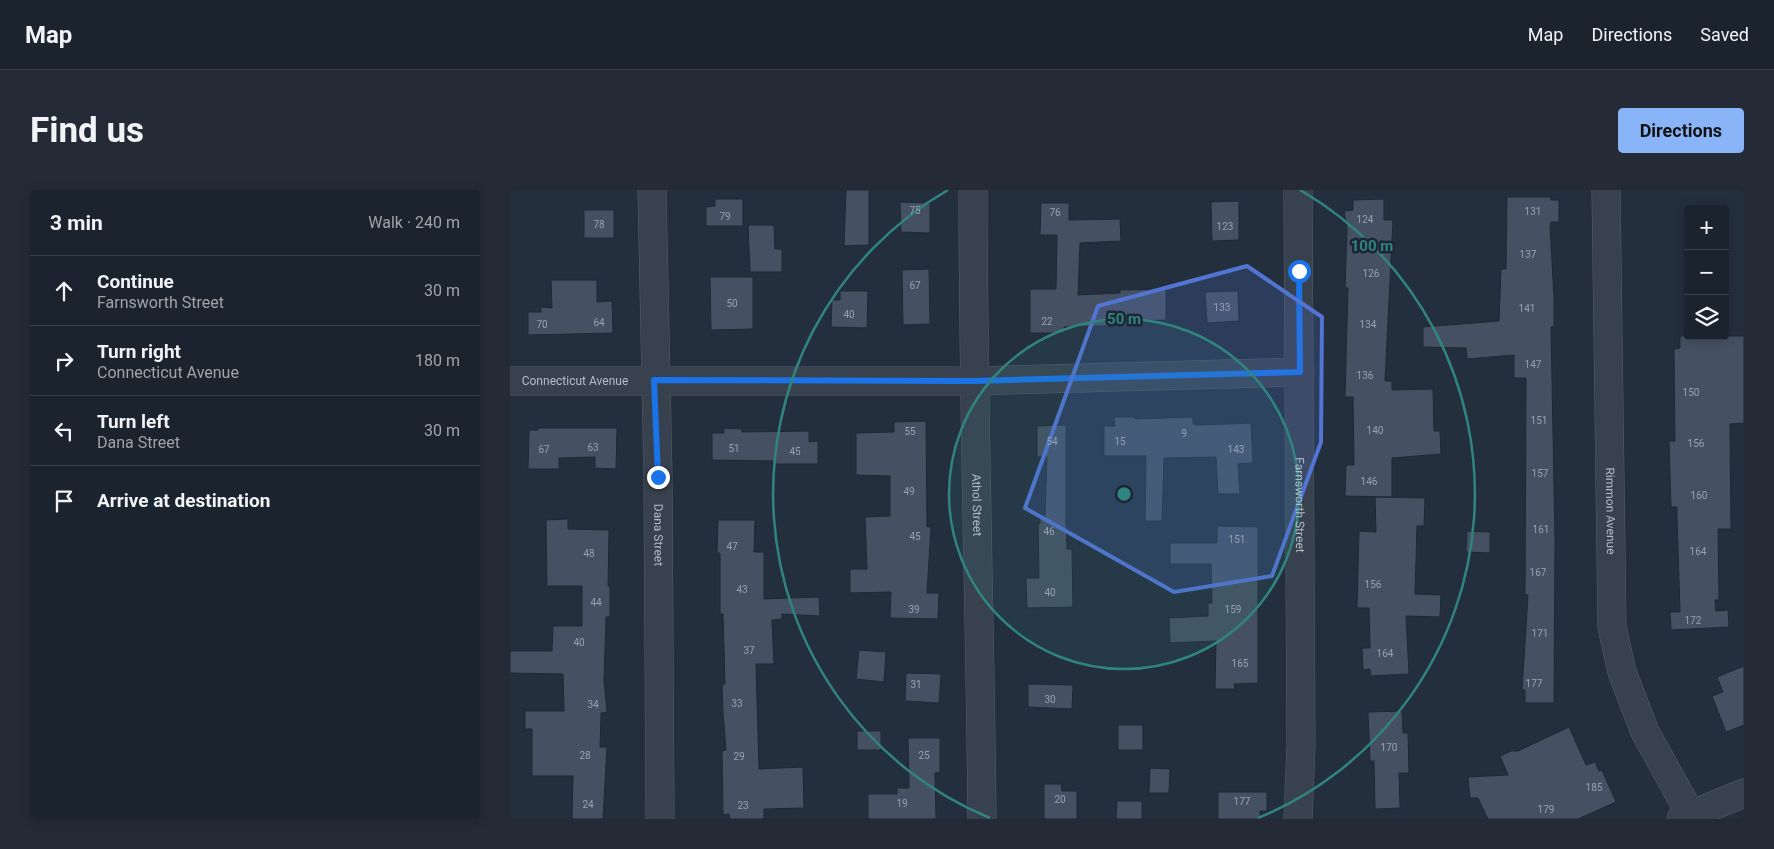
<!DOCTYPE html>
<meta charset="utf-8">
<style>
body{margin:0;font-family:Roboto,sans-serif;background:#242b36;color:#f1f3f6}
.controls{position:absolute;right:15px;top:15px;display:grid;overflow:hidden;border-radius:5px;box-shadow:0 2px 12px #0003}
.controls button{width:45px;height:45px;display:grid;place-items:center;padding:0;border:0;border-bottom:1px solid #39404a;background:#1b232e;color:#f1f3f6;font:25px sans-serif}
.stop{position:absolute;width:15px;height:15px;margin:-11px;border:4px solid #1a73e8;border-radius:50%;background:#fff}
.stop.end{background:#1a73e8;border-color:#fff;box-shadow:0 1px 5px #0008}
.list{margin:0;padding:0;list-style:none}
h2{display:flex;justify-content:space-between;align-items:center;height:65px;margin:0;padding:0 20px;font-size:21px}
h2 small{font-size:16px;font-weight:400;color:#a0a4aa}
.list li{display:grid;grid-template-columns:32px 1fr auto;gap:15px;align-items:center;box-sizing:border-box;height:70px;padding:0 20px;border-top:1px solid #39404a}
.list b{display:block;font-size:19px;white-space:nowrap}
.list p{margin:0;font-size:16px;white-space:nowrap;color:#a0a4aa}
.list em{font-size:16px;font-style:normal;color:#a0a4aa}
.icon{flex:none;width:28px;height:28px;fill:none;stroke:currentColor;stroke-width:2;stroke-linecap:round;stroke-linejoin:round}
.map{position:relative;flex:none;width:1234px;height:629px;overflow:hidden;border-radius:5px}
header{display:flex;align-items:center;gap:30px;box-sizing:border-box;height:70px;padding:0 25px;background:#1b232e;border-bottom:1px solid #39404a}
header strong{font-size:24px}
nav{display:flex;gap:28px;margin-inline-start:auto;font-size:18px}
.intro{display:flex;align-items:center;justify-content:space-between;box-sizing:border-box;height:120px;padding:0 30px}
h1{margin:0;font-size:35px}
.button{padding:12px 22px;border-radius:5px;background:#8ab4f8;color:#111;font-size:18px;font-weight:700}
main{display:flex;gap:30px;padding:0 30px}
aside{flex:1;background:#1b232e;border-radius:5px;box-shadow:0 2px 12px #0003}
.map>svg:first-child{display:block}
</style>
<header>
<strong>Map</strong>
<nav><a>Map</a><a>Directions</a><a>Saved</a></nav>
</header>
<div class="intro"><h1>Find us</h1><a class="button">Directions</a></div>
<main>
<aside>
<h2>3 min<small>Walk · 240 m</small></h2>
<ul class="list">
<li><svg class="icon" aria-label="ahead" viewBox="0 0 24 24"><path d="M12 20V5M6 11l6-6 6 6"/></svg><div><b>Continue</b><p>Farnsworth Street</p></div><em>30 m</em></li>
<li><svg class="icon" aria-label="right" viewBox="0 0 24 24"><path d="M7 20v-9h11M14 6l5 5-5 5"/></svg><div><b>Turn right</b><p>Connecticut Avenue</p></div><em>180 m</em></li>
<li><svg class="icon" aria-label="left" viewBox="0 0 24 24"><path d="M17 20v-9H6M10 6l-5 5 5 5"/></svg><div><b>Turn left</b><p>Dana Street</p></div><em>30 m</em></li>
<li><svg class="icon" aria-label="arrive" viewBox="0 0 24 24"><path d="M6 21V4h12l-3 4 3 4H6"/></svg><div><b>Arrive at destination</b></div></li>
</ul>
</aside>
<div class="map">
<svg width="1234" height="629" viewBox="0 0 1234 629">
<rect width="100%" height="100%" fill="#242f3e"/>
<g fill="#455162" stroke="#1f2835">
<polygon points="336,0 359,0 359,55 334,56"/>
<polygon points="997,7 1041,7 1041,10 1049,10 1049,32 1041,32 1040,36 1044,108 1044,137 1041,137 1045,349 1044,513 1015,513 1015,500 1012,500 1018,405 1015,405 1016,188 1004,188 1004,165 957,169 956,158 913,157 913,137 989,131 991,79 996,79"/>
<polygon points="205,9 233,9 233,36 196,36 196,17 205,16"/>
<polygon points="874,9 874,30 883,30 875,191 882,191 882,200 923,199 924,241 930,241 931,264 882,268 882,307 835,306 836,275 844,275 843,207 835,207 838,98 835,98 837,39 834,21 843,20 843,10"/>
<polygon points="729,11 729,50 702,51 701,12"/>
<polygon points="390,12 420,13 420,43 391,42"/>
<polygon points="531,13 559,13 559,30 610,29 611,51 570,53 568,105 610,103 610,100 656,99 656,130 626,131 626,135 554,137 554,143 520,143 520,99 546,99 547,45 530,45"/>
<rect x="74" y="20" width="30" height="28"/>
<polygon points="238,35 264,35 265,59 272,59 272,82 240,82"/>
<polygon points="419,79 420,134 393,135 392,80"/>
<polygon points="200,87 243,87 243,139 201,140"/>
<polygon points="41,90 87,90 87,112 102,111 103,143 18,145 18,122 31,122 31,117 42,118"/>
<polygon points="330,101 358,101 357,138 321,137 322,110 330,110"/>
<polygon points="728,101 729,131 697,133 695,102"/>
<polygon points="1170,146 1234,146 1234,233 1220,234 1221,339 1208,339 1209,410 1205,410 1206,421 1218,420 1219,437 1161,440 1160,422 1170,422 1167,326 1167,317 1161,317 1159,251 1165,251 1164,159 1170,158"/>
<polygon points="604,227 625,227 625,229 683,227 683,234 690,235 741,233 743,273 728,274 730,304 708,304 706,267 654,268 652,331 635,331 636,266 594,266 594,236 605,236"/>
<polygon points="416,231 417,337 421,337 417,403 429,403 428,429 380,428 381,402 340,403 340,379 357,379 355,327 380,326 380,286 346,285 346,243 384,242 384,232"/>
<polygon points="556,235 556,328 557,359 562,359 563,417 517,418 516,388 529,388 528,334 530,334 530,328 535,328 537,267 527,267 527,236"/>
<polygon points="28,238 107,238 106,279 85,278 85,267 49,268 49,279 18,279 19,240 28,240"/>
<polygon points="214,238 232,239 232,242 299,241 299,252 308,251 308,274 263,274 263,271 202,270 202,243 214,243"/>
<polygon points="865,307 915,308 914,336 907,336 905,404 931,405 930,427 896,426 899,484 861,486 860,479 853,480 852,458 860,458 859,418 847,418 849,341 866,342"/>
<polygon points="58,329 58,339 99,340 98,396 100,396 100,427 96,427 94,491 97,522 91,523 90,557 97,557 93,629 62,629 63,586 22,586 22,539 15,539 15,521 54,521 53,484 0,483 0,461 42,461 43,436 72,436 72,396 37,396 36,330"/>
<polygon points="208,330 245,330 244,362 254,362 254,409 309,407 310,426 272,424 272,429 262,430 264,474 246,474 249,579 293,577 294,618 254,619 254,629 220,629 219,624 213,625 212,561 216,560 213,523 212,494 215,494 213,424 210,424 210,363 207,363"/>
<polygon points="707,336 748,337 748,493 724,494 725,499 705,499 706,451 660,453 659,428 698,426 698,413 702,413 701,374 660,374 660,353 707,353"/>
<polygon points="957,341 980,342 980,363 956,362"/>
<polygon points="349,460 376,462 374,492 346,489"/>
<polygon points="1234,476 1234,535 1216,542 1202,506 1213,502 1207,487"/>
<polygon points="396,483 431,484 429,513 395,511"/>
<polygon points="518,494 563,495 562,519 518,517"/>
<polygon points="892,521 893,543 898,543 899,583 889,583 890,618 865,619 864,571 860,571 858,522"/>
<rect x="608" y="535" width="25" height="25"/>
<polygon points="1059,537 1076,575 1085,572 1089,581 1092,580 1106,612 1068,629 978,629 968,608 960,608 958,587 998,585 990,566 1001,561 1008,561"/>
<rect x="347" y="541" width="24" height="19"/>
<polygon points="398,548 430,548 430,582 425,583 426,629 358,629 358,604 387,604 387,598 399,598"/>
<polygon points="640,578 660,579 659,603 639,603"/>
<polygon points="534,594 551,594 552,601 567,601 567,629 534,629"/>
<polygon points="708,602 757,602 757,621 750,621 750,629 708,629"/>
<polygon points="607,611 632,611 632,629 606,629"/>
</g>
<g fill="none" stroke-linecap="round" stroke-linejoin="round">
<g stroke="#565f6c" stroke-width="29">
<g id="minor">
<path id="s1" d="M142 0 148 287 150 629"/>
<path id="s2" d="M463 0C463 210 470 419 472 629"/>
<path id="s3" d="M788 0 791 556 788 629"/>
<path id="s4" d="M1096 0 1102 437 1112 482 1135 542 1181 625"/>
<path id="s5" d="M0 191H463L790 182"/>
<polyline points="1171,629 1234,603"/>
</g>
</g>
<use href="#minor" stroke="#38414e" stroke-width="28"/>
</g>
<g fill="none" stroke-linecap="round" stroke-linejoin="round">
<polyline stroke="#1a73e8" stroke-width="6" points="148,287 144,190 463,191 790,182 789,81"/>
</g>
<path fill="#5274d3" fill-opacity="0.2" stroke="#5274d3" stroke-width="4" stroke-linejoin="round" d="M737 76 812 127 811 252 762 386 664 402 515 318 588 116Z"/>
<circle cx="614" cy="304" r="175" fill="#308480" fill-opacity=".12"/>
<g fill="none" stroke="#308480" stroke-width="2.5">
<circle cx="614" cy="304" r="175"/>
<path d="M480 628A351 351 0 0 1 438 0M790 0A351 351 0 0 1 748 628"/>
</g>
<g text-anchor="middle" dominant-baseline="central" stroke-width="5" stroke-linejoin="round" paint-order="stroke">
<g font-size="10" fill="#98a1af">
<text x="405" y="20">75</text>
<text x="1023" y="21">131</text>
<text x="545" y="22">76</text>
<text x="215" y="26">79</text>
<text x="855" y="29">124</text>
<text x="89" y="34">78</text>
<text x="715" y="36">123</text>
<text x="1018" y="64">137</text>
<text x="861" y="83">126</text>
<text x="405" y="95">67</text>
<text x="222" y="113">50</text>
<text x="712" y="117">133</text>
<text x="1017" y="118">141</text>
<text x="339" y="124">40</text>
<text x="537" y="131">22</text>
<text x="89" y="132">64</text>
<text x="32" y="134">70</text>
<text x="858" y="134">134</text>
<text x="1023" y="174">147</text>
<text x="855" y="185">136</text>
<text x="1181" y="202">150</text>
<text x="1029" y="230">151</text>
<text x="865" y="240">140</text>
<text x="400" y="241">55</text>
<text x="674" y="243">9</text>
<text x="542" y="251">54</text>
<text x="610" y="251">15</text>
<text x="1186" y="253">156</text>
<text x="83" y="257">63</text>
<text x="224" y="258">51</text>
<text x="34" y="259">67</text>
<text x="726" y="259">143</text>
<text x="285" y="261">45</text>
<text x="1030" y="283">157</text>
<text x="859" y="291">146</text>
<text x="399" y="301">49</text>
<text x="1189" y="305">160</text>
<text x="1031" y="339">161</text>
<text x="539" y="341">46</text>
<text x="405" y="346">45</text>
<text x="727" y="349">151</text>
<text x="222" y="356">47</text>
<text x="1188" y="361">164</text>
<text x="79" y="363">48</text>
<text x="1028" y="382">167</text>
<text x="863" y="394">156</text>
<text x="232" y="399">43</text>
<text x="540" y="402">40</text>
<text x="86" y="412">44</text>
<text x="404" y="419">39</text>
<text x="723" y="419">159</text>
<text x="1183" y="430">172</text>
<text x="1030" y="443">171</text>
<text x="69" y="452">40</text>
<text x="239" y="460">37</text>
<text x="875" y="463">164</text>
<text x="730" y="473">165</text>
<text x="1024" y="493">177</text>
<text x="406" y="494">31</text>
<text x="540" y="509">30</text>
<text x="227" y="513">33</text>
<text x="83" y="514">34</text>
<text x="879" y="557">170</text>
<text x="75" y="565">28</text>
<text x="414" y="565">25</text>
<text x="229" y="566">29</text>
<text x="1084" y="597">185</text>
<text x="550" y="609">20</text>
<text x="732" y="611">177</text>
<text x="392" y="613">19</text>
<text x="78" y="614">24</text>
<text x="233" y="615">23</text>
<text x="1036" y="619">179</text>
</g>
<g font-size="12" fill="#b4bcc9" stroke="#1d2633">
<text stroke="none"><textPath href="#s5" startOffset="65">Connecticut Avenue</textPath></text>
<text stroke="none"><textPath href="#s2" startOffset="315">Athol Street</textPath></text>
<text stroke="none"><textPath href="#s3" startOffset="315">Farnsworth Street</textPath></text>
<text stroke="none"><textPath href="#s4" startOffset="321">Rimmon Avenue</textPath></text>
<text stroke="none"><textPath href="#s1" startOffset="345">Dana Street</textPath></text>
</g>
</g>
<circle cx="614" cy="304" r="8" fill="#308480" stroke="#1d2633" stroke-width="2.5"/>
<g font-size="15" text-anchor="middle" font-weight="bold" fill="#308480" stroke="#1d2633" stroke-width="5" stroke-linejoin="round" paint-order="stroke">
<text x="862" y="61">100 m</text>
<text x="614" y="134">50 m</text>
</g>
</svg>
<div class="controls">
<button>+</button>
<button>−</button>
<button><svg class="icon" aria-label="layers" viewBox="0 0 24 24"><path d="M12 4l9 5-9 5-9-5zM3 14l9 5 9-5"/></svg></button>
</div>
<div class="stop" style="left:789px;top:81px"></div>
<div class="stop end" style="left:148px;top:287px"></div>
</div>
</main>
